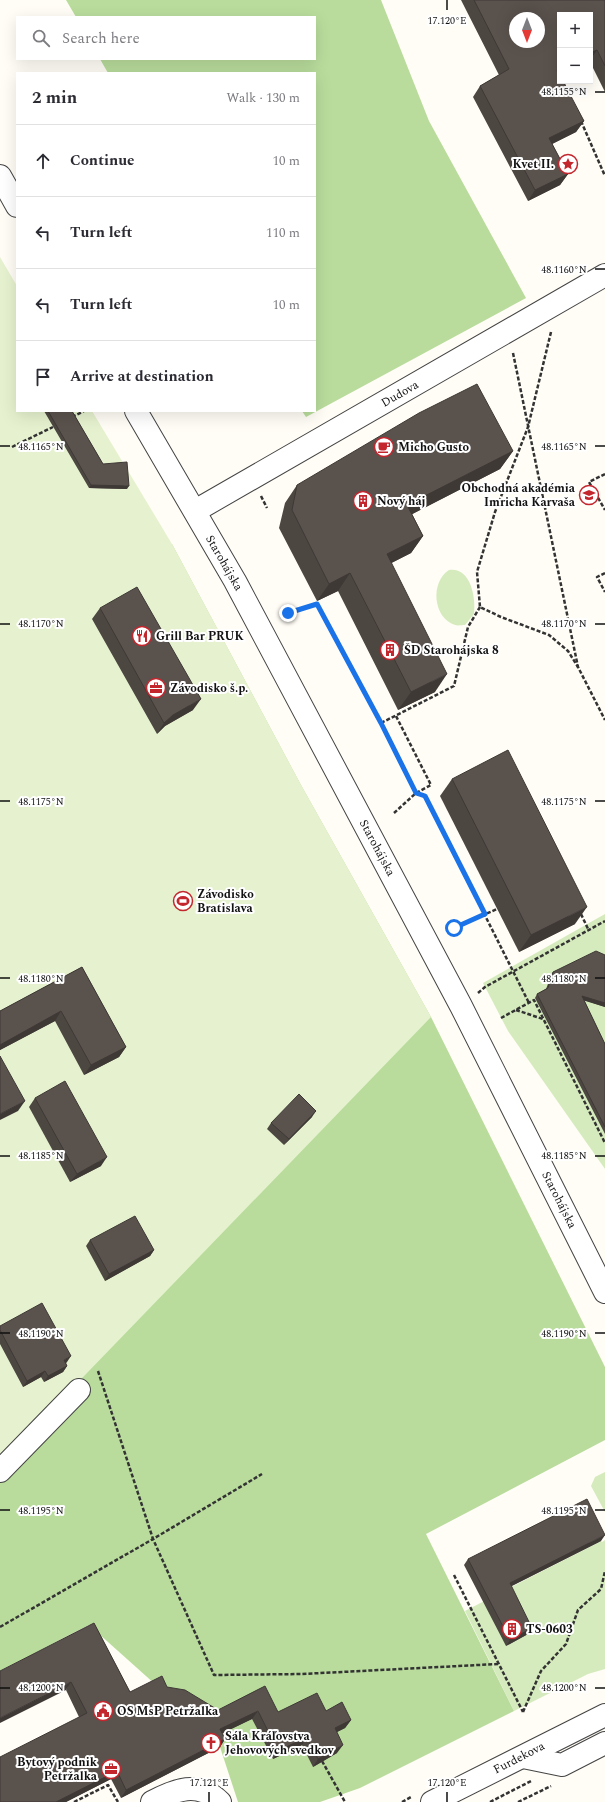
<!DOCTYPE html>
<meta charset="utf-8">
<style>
body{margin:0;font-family:Spectral,serif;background:#f7f7f7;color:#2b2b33}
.controls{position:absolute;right:12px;top:12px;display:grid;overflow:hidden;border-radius:0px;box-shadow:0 4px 16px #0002}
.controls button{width:36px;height:36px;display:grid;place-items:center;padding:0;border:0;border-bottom:1px solid #e1e1e2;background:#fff;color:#2b2b33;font:20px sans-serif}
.compass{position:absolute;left:509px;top:12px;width:36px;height:36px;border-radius:50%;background:#fff;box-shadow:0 4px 16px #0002;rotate:180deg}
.stop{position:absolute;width:12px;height:12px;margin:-9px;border:3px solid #1a73e8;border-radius:50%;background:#fff}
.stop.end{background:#1a73e8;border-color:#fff;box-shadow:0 1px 4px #0008}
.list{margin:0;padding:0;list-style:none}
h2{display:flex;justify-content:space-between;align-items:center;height:52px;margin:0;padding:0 16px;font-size:17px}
h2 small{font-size:13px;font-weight:400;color:#7c7c81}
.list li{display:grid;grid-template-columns:26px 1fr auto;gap:12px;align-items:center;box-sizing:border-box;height:72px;padding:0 16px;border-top:1px solid #e1e1e2}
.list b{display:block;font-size:15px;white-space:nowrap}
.list em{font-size:13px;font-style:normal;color:#7c7c81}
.icon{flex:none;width:22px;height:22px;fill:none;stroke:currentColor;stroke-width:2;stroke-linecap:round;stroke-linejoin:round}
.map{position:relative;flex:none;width:605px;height:1802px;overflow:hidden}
.search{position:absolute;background:#fff;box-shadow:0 4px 16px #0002;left:16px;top:16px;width:300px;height:44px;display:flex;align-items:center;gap:10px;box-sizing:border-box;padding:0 14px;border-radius:0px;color:#7c7c81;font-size:15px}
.panel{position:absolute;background:#fff;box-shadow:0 4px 16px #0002;left:16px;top:72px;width:300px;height:340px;border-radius:0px}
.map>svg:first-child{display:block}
</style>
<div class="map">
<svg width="605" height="1802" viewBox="0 0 605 1802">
<rect width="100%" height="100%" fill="#fffdf5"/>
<g fill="#d5ebbd">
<path d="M449 570C471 567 476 598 474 614L465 625C462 625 458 626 455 625 433 618 430 582 449 570Z"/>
<polygon points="605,914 605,1169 508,1031 483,983"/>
<polygon points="605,1472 605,1512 591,1486 595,1477"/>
<polygon points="605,1540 605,1669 588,1674 514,1711 465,1611 601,1541 602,1542"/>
</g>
<g fill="#b9dc9c">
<polygon points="66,0 381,0 429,121 526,298 306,417 302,411 315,411 315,73 108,73 100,59 315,59 315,17 76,17"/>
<polygon points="172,544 301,785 431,1017 605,1367 605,1440 426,1534 514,1711 360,1788 320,1802 238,1802 220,1747 156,1685 89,1625 0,1671 0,1431"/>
</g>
<polygon fill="#e6f2cf" points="0,257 17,286 17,411 92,411 172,544 301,785 431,1017 0,1463"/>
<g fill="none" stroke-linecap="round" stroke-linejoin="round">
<g stroke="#444" stroke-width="24">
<g id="minor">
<polyline points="0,176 17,206"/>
<polyline points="136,411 235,581 461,1006 605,1292"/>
<polyline points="195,511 605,275"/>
<polyline points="0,1471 79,1390"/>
<path d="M152 1802C175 1790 198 1780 220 1802"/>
</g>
</g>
<g stroke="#444" stroke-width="24">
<g id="tertiary">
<polyline points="523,1757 562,1765 605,1743"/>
<polyline points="432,1802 605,1715"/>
</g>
</g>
<g stroke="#333" stroke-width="2.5" stroke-dasharray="4 2" stroke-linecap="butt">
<polyline points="563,81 566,88"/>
<polyline points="581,121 605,176"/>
<polyline points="551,332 528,427 495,512 477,572 480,607 501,617 549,635 568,651 578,667"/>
<polyline points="513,353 578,667 605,720"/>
<polyline points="72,417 84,411"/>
<polyline points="12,447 53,427"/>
<polyline points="605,474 589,482 605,510"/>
<polyline points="261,496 267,508"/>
<polyline points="605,573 597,577 605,592"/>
<polyline points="288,613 317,604 381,723 416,793 425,796 529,1003"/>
<polyline points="381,723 454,686 468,627 480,607"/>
<polyline points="394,813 416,793 431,785 396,716"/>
<polyline points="581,914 589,931"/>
<polyline points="454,928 497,909"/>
<polyline points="478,993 485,987 605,921"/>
<polyline points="516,1010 543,1019"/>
<polyline points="501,1018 534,1000 605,1143"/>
<polyline points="98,1371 153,1539 262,1474"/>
<polyline points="454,1575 523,1712"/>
<polyline points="0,1627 153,1539 214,1675 302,1674 498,1664"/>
<polyline points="523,1712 541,1671 566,1644 578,1610 601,1589 605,1571"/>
<polyline points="322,1761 345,1802"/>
<polyline points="74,1802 108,1785 118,1802"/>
<polyline points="402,1802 411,1797"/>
<polyline points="490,1802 531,1781"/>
<polyline points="518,1802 551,1786"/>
</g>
<use href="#minor" stroke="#fff" stroke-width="22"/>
<use href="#tertiary" stroke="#fff" stroke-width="22"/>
</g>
<g fill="#4d4742">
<polygon points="461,0 605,0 605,92 590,62 590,15 560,15 560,81 584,121 576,132 552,144 568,174 560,185 528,201 473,97 480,86 499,75"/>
<polygon points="44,411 72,411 103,464 127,489 89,488"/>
<polygon points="513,451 500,469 412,514 423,536 411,553 391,563 435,692 398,710 338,591 317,601 279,528 285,503 297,485"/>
<polygon points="100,608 193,710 165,726 157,734 92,619"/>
<polygon points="452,779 575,924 519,952 440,796"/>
<polygon points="605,955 605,1007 584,1000 605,1044 605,1134 535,998 537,994 546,989 551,976 553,972"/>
<polygon points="82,967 126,1047 119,1057 84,1075 55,1021 0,1050 0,1011"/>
<polygon points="35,1098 101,1166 70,1182 29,1107"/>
<polygon points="312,1117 284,1145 267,1129 271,1123"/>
<polygon points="90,1240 154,1250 150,1256 105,1281 86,1246"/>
<polygon points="0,1326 67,1362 66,1363 67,1366 63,1372 44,1382 41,1377 23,1387 0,1344"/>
<polygon points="601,1541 511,1586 528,1634 506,1646 464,1565 468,1559"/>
<polygon points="94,1623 130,1692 167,1687 218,1710 278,1712 326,1711 351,1720 345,1728 337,1732 337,1753 313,1767 302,1745 273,1759 252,1719 222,1733 225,1739 220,1747 121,1798 111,1779 66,1802 0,1802 79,1717 66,1690"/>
</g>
<g fill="#3f3936">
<polygon points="597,50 590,60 590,53"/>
<polygon points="560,69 560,76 557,70"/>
<polygon points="584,121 576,132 542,149 549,138"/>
<polygon points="568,174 560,185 528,201 535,190"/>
<polygon points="513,451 500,469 395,523 407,505"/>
<polygon points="91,485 129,486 127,489 89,488"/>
<polygon points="423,536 411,553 374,572 387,554"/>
<polygon points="350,573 338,591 317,601 329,584"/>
<polygon points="447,674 435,692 398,710 411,692"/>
<polygon points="201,699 193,710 165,726 157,734 164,723 173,715"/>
<polygon points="587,907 575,924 519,952 531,935"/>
<polygon points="582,996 605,1003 605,1007 579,999"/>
<polygon points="61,1011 55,1021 0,1050 0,1045"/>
<polygon points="126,1047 119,1057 84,1075 91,1065"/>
<polygon points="25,1101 18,1111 0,1120 0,1114"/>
<polygon points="316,1111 312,1117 284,1145 289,1139"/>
<polygon points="107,1157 101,1166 70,1182 77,1174"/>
<polygon points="154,1250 150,1256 105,1281 109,1274"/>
<polygon points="71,1356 67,1362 60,1366 64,1360"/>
<polygon points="67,1366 63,1372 44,1382 48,1376"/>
<polygon points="45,1371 41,1377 23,1387 27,1381"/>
<polygon points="605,1535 601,1541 506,1589 510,1583"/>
<polygon points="532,1628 528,1634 506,1646 510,1640"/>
<polygon points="71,1682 66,1690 0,1723 0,1718"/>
<polygon points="258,1711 252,1719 215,1737 220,1729"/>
<polygon points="351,1720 345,1728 329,1736 335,1728"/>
<polygon points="307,1737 302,1745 273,1759 278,1751"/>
<polygon points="225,1739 220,1747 121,1798 126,1790"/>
<polygon points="343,1745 337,1753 313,1767 318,1759"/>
<polygon points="117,1771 111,1779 66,1802 56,1802"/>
</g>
<g fill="#5a524d" stroke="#3f3936" fill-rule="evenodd">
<path d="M474 0H605V66L597 50 590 53V15H560V69L557 70 560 75V81H563L584 121 549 138 568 174 535 190 480 86 509 69ZM515 18H539V42H515Z"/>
<polygon points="477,384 513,451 407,505 423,536 387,554 447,674 411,692 350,573 329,584 292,510 297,485 419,413"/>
<polygon points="48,411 72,411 103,464 127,462 129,486 91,485"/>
<polygon points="137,587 201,699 173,715 164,723 100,608"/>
<polygon points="508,750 587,907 531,935 452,779"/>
<polygon points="596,951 605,955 605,1003 582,996 605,1044 605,1127 537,994 548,988 553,972"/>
<polygon points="82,967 126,1047 91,1065 61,1011 0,1045 0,1011"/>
<polygon points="0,1056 25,1101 0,1114"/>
<polygon points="65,1081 107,1157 77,1174 35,1098"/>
<polygon points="299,1094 316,1111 289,1139 271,1123"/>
<polygon points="135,1216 154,1250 109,1274 90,1240"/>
<polygon points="42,1303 71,1356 64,1360 67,1366 48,1376 45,1371 27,1381 0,1330 0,1326"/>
<polygon points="587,1499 605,1535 510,1583 532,1628 510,1640 468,1559"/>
<polygon points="94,1623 130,1692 162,1676 167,1687 185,1690 218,1710 265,1686 278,1712 317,1693 326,1711 342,1702 351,1720 335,1728 343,1745 318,1759 307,1737 278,1751 258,1711 220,1729 225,1739 126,1790 117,1771 56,1802 0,1802 0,1757 87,1713 71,1682 0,1718 0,1671"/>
</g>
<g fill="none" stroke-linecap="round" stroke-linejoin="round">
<polyline stroke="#1a73e8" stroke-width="5" points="288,613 317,604 381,723 416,793 425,796 485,914 454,928"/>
</g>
<path fill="none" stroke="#111" stroke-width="1.5" d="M447 0V10M595 92H605M595 269H605M0 446H10M595 446H605M0 624H10M595 624H605M0 801H10M595 801H605M0 978H10M595 978H605M0 1156H10M595 1156H605M0 1333H10M595 1333H605M0 1510H10M595 1510H605M0 1688H10M595 1688H605M209 1792V1802M447 1792V1802"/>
<defs>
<g id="sight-ring" transform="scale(1)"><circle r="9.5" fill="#fff" stroke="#c4262e" stroke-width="1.5"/><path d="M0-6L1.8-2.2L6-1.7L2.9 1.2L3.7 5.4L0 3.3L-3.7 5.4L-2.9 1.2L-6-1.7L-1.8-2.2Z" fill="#c4262e"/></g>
<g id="cafe-ring" transform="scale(1)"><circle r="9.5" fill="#fff" stroke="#c4262e" stroke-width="1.5"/><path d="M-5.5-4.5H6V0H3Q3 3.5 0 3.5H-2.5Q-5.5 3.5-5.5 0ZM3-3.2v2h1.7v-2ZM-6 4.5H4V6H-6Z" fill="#c4262e"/></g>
<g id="school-ring" transform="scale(1)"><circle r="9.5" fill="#fff" stroke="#c4262e" stroke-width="1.5"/><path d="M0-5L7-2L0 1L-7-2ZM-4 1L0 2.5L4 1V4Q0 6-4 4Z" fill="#c4262e"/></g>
<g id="building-ring" transform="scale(1)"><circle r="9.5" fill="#fff" stroke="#c4262e" stroke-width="1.5"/><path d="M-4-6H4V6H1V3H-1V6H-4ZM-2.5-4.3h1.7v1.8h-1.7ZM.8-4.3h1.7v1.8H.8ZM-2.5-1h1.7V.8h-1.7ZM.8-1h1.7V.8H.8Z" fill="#c4262e"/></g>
<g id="restaurant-ring" transform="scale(1)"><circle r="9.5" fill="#fff" stroke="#c4262e" stroke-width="1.5"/><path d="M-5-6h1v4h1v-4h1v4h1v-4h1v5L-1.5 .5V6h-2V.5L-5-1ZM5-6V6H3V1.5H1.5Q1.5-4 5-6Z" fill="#c4262e"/></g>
<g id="office-ring" transform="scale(1)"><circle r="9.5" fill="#fff" stroke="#c4262e" stroke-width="1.5"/><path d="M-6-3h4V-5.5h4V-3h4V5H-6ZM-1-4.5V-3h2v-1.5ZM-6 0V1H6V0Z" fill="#c4262e"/></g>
<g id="stadium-ring" transform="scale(1)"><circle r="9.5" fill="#fff" stroke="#c4262e" stroke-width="1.5"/><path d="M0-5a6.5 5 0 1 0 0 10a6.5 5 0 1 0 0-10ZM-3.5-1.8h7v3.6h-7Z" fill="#c4262e"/></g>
<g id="civic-ring" transform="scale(1)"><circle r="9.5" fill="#fff" stroke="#c4262e" stroke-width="1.5"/><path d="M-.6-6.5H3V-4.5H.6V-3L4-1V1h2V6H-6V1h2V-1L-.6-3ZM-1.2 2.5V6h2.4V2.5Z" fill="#c4262e"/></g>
<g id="church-ring" transform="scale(1)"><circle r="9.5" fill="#fff" stroke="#c4262e" stroke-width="1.5"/><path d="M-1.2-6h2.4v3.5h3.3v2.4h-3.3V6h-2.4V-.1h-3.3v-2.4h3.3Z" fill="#c4262e"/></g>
</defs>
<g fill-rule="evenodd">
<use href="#sight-ring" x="568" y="164"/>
<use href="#cafe-ring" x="384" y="447"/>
<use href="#school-ring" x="589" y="495"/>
<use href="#building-ring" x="363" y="501"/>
<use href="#restaurant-ring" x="142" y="636"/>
<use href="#building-ring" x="390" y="650"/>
<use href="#office-ring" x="156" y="688"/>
<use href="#stadium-ring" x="183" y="901"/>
<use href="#building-ring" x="512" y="1629"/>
<use href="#civic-ring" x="103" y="1711"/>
<use href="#church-ring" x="211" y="1743"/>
<use href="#office-ring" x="111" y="1769"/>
</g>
<g text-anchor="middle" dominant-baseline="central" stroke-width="4" stroke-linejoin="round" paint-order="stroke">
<g font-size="12" font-weight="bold" fill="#111" stroke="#fff" text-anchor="start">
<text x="554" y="164" text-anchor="end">Kvet II.</text>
<text x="398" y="447">Micho Gusto</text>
<text x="575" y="488" text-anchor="end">Obchodná akadémia<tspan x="575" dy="14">Imricha Karvaša</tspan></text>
<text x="377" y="501">Nový háj</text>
<text x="156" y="636">Grill Bar PRUK</text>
<text x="404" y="650">ŠD Starohájska 8</text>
<text x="170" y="688">Závodisko š.p.</text>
<text x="197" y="894">Závodisko<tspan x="197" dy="14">Bratislava</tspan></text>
<text x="526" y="1629">TS-0603</text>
<text x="117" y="1711">OS MsP Petržalka</text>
<text x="225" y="1736">Sála Kráľovstva<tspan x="225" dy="14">Jehovových svedkov</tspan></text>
<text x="97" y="1762" text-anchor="end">Bytový podnik<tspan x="97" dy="14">Petržalka</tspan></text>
</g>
<g font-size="12" fill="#111" stroke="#fff">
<text transform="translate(400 394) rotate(-30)">Dudova</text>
<text transform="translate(224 563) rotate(60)">Starohájska</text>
<text transform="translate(377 848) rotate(62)">Starohájska</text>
<text transform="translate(559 1200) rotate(63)">Starohájska</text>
<text transform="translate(519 1758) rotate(-27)">Furdekova</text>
</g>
</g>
<g font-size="10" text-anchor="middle" fill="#111" stroke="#fff" stroke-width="4" stroke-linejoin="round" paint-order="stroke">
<text x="447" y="24">17.120°E</text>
<text x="564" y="95">48.1155°N</text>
<text x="564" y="273">48.1160°N</text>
<text x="564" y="450">48.1165°N</text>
<text x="41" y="450">48.1165°N</text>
<text x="564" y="627">48.1170°N</text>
<text x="41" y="627">48.1170°N</text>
<text x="564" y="805">48.1175°N</text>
<text x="41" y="805">48.1175°N</text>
<text x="564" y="982">48.1180°N</text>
<text x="41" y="982">48.1180°N</text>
<text x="41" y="1159">48.1185°N</text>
<text x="564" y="1159">48.1185°N</text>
<text x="41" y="1337">48.1190°N</text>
<text x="564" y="1337">48.1190°N</text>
<text x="41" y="1514">48.1195°N</text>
<text x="564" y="1514">48.1195°N</text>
<text x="41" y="1691">48.1200°N</text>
<text x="564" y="1691">48.1200°N</text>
<text x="209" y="1786">17.121°E</text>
<text x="447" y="1786">17.120°E</text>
</g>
</svg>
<div class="controls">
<button>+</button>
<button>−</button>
</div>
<svg class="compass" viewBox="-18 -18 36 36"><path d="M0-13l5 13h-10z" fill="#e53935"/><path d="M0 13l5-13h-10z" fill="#7c7c81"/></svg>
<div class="stop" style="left:454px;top:928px"></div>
<div class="stop end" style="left:288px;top:613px"></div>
<div class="search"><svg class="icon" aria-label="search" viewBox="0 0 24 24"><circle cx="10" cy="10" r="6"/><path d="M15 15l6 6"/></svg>Search here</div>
<section class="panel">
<h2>2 min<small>Walk · 130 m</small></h2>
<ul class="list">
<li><svg class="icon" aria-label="ahead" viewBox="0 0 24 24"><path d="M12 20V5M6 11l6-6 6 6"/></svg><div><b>Continue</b></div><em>10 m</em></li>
<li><svg class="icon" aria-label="left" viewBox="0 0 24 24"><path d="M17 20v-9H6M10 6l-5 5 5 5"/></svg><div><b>Turn left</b></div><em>110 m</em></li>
<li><svg class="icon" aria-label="left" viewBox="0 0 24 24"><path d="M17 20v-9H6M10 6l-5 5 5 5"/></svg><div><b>Turn left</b></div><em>10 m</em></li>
<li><svg class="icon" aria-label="arrive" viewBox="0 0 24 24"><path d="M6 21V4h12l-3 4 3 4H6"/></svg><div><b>Arrive at destination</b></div></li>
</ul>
</section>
</div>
